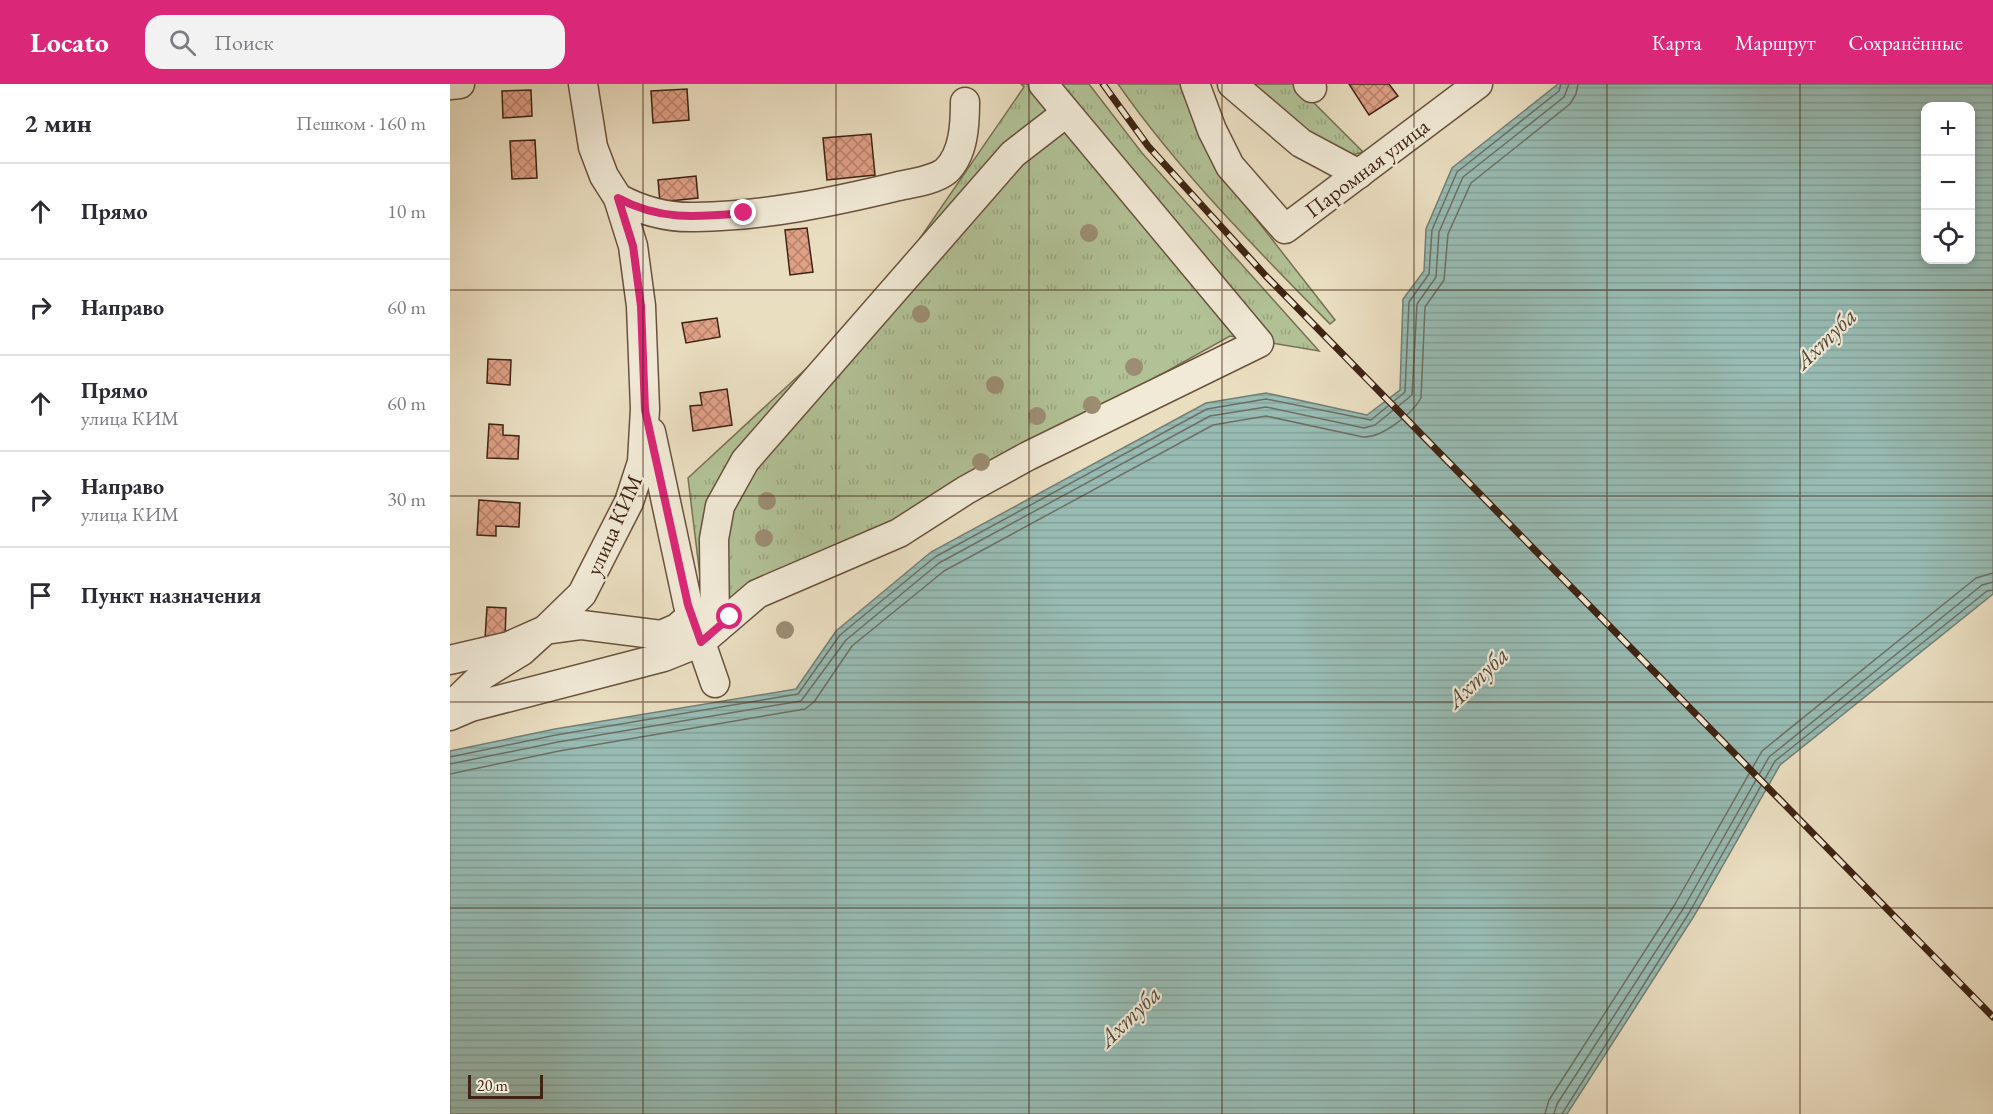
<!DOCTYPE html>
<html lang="ru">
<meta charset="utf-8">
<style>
body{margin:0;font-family:"EB Garamond",serif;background:#f2f2f3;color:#2b2b33}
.controls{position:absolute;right:18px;top:18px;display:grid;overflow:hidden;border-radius:12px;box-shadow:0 3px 9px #0003}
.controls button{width:54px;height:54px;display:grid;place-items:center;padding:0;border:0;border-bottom:2px solid #e1e1e2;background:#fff;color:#2b2b33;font:30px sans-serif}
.scale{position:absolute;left:18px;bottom:15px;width:75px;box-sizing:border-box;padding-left:6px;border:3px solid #3f2313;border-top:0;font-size:16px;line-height:21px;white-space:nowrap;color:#3f2313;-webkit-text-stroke:4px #f1ead7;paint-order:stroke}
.stop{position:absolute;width:18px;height:18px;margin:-14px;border:4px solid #db2777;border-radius:50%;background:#fff}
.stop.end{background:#db2777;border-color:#fff;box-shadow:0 2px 6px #0008}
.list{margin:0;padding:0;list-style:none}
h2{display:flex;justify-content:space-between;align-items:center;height:78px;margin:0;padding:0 24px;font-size:26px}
h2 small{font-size:20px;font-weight:400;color:#7c7c81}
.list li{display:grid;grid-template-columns:39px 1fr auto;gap:18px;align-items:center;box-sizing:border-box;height:96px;padding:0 24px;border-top:2px solid #e1e1e2}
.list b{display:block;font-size:22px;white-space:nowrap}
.list p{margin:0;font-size:20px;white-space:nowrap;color:#7c7c81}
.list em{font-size:20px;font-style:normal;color:#7c7c81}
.icon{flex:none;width:33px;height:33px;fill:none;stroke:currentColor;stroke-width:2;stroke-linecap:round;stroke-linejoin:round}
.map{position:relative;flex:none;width:1543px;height:1030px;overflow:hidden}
header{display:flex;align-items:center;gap:36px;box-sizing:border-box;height:84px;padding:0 30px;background:#db2777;color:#fff}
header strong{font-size:28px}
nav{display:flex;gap:33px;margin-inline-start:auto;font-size:21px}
.search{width:420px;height:54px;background:#f2f2f3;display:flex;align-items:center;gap:15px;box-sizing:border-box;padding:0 21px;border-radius:18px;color:#7c7c81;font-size:22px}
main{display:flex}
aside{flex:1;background:#fff}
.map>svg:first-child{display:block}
</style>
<header>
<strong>Locato</strong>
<div class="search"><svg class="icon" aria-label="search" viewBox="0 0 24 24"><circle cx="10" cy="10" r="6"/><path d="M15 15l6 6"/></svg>Поиск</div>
<nav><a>Карта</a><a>Маршрут</a><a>Сохранённые</a></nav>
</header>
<main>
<aside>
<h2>2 мин<small>Пешком · 160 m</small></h2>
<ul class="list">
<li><svg class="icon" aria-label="ahead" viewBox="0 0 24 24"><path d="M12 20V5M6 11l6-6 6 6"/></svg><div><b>Прямо</b></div><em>10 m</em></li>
<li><svg class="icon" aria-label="right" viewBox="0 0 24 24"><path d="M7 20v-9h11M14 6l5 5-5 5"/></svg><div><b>Направо</b></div><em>60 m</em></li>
<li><svg class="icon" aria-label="ahead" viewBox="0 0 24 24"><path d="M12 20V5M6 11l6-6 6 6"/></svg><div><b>Прямо</b><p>улица КИМ</p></div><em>60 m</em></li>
<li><svg class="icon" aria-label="right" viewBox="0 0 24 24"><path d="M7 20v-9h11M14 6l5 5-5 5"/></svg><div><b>Направо</b><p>улица КИМ</p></div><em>30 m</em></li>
<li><svg class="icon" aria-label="arrive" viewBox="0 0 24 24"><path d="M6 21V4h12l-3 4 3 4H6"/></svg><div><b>Пункт назначения</b></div></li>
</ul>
</aside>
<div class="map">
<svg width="1543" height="1030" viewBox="0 0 1543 1030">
<defs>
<pattern id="grass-tufts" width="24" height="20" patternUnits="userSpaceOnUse" patternTransform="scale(1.5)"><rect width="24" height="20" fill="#b2c297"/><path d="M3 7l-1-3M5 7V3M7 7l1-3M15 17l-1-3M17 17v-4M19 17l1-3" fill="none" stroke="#9aa681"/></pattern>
<pattern id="water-rules" width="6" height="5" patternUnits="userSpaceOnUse" patternTransform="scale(1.5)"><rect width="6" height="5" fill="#98bcb4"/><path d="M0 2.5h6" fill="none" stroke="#84a19a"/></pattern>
<pattern id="building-cross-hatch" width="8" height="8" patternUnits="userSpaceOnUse" patternTransform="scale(1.5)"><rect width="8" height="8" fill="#dfa086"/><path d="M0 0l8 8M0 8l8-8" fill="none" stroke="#b6826c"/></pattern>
</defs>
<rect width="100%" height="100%" fill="#eadec1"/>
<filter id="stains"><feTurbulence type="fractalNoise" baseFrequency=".00333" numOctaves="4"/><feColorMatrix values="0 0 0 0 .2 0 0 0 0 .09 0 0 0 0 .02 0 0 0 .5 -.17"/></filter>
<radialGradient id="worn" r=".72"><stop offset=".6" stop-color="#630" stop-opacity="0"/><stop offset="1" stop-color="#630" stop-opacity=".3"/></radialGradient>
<g fill="url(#grass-tufts)" stroke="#787255" stroke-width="1.5">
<polygon points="571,0 639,0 692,69 869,267 780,252 471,424 255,533 238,394 373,269 464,163 574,3"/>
<path d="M668 0H736L792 117 885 236 880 240C805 164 729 87 668 0Z"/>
<polygon points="793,0 845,0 913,68 892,74"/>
</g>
<path fill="url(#water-rules)" stroke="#747f74" stroke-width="1.5" fill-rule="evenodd" d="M1108 0H1543V510L1330 681 1244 832 1117 1030H0V667L105 645 346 605 386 547 481 468 756 319 816 309 917 331 950 306 953 215 974 187 976 145 1002 84ZM1476 22H1520V176H1476Z"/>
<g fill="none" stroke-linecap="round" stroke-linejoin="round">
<g stroke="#6c7064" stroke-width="1.5">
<polyline points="0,673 106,651 348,610 390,551 485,473 757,325 816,315 921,336 955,308 959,218 979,190 982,146 1007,88 1109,7 1111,0"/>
<polyline points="0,680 108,658 351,617 396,556 489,479 760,332 816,323 914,344 925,341 962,311 967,220 986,193 989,148 1013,93 1114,13 1119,0"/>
<path d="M0 690 109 667 355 625 364 618 402 562 494 487 763 341 816 332 913 353C932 354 962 330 971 314L975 223 994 196 998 150 1021 99 1120 20 1126 10 1128 0"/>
<polyline points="1095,1030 1099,1016 1225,820 1312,667 1526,494 1543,489"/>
<polyline points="1104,1030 1107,1020 1233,825 1319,673 1532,501 1543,498"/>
<polyline points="1112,1030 1239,829 1325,677 1537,507 1543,506"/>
</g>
</g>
<g fill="url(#building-cross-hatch)" stroke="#3f2313" stroke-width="1.5">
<polygon points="899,0 939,0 948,12 919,31"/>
<polygon points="237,5 239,36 203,39 201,7"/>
<polygon points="81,6 82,32 53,34 52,7"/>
<polygon points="421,50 425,91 377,96 373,54"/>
<polygon points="85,56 87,94 62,95 60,57"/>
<polygon points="246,92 248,114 210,118 208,96"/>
<polygon points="357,144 363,188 340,191 335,146"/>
<polygon points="267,234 270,253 236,259 232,239"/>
<polygon points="38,275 61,276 60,301 37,299"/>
<polygon points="277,305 282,341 243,347 240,322 252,321 250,309"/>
<polygon points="39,340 53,341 53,351 69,352 68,375 37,374"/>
<polygon points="29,416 70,419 69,443 46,442 46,452 27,451"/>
<polygon points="37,523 56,524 55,556 35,555"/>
</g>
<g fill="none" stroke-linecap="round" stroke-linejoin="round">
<g stroke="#6a523e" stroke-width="31">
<g id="minor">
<polyline points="745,0 762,46 780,82 835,145 1028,0"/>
<polyline points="782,0 851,59 909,90"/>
<polyline points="858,0 862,4"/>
<polyline points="0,1 10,0"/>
<path d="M168 114C192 127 218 134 246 133 315 132 383 118 449 102 463 99 485 96 496 87 514 70 515 40 515 18"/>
<polyline points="201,348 238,521 265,599"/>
<polyline points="265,546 264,455 270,422 295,377 563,70 616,29"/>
<polyline points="0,576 59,562 95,546 132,510 179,418 192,378 195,325 191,222 183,162 168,114 154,92 143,63 133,0"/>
<polyline points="0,623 33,591 72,567 95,546 132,541 211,551 227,544 242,531"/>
<polyline points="0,632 21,623 214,573 251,558 307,510 449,449 516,406 578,372 809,259 593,0"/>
</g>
</g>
<use href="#minor" stroke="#f1ead7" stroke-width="28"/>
<g stroke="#3f2313" stroke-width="7">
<polyline id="rail" points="653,0 698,62 815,191 1543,933"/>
</g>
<use href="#rail" stroke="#f1ead7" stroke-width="4.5" stroke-dasharray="14" stroke-linecap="butt"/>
</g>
<g fill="#9c8d73">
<circle cx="639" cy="149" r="9"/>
<circle cx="471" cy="230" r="9"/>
<circle cx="684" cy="283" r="9"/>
<circle cx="545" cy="301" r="9"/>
<circle cx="642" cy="321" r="9"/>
<circle cx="587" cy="332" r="9"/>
<circle cx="531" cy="378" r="9"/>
<circle cx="317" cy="417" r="9"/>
<circle cx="314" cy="454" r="9"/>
<circle cx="335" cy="546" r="9"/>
</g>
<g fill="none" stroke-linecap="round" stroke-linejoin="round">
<path stroke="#db2777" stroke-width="8" d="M280 533 251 558 238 521 195 326 191 222 183 162 168 114C210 137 248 133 294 129"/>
</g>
<path fill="none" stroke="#3f2313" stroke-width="1.5" stroke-opacity="0.55" d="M193 0V1030M386 0V1030M579 0V1030M772 0V1030M964 0V1030M1157 0V1030M1350 0V1030M0 206H1543M0 412H1543M0 618H1543M0 824H1543"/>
<g text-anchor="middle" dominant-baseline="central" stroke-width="4.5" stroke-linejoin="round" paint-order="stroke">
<g font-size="22" fill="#3f2313" stroke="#f1ead7">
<text transform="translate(917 84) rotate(-37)">Паромная улица</text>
<text transform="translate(164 441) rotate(-66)">улица КИМ</text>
</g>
<g font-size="24" font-style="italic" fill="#55493b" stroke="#f1ead7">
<text transform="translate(1375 254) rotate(-44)">Ахтуба</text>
<text transform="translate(1027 593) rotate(-44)">Ахтуба</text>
<text transform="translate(679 932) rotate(-44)">Ахтуба</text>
</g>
</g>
<rect width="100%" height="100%" filter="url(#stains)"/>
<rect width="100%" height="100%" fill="url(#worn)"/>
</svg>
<div class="controls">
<button>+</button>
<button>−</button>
<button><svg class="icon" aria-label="locate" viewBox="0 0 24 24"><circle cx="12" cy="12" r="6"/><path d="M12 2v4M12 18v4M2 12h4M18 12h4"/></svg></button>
</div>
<div class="scale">20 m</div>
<div class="stop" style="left:280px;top:533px"></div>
<div class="stop end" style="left:294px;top:129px"></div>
</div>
</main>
